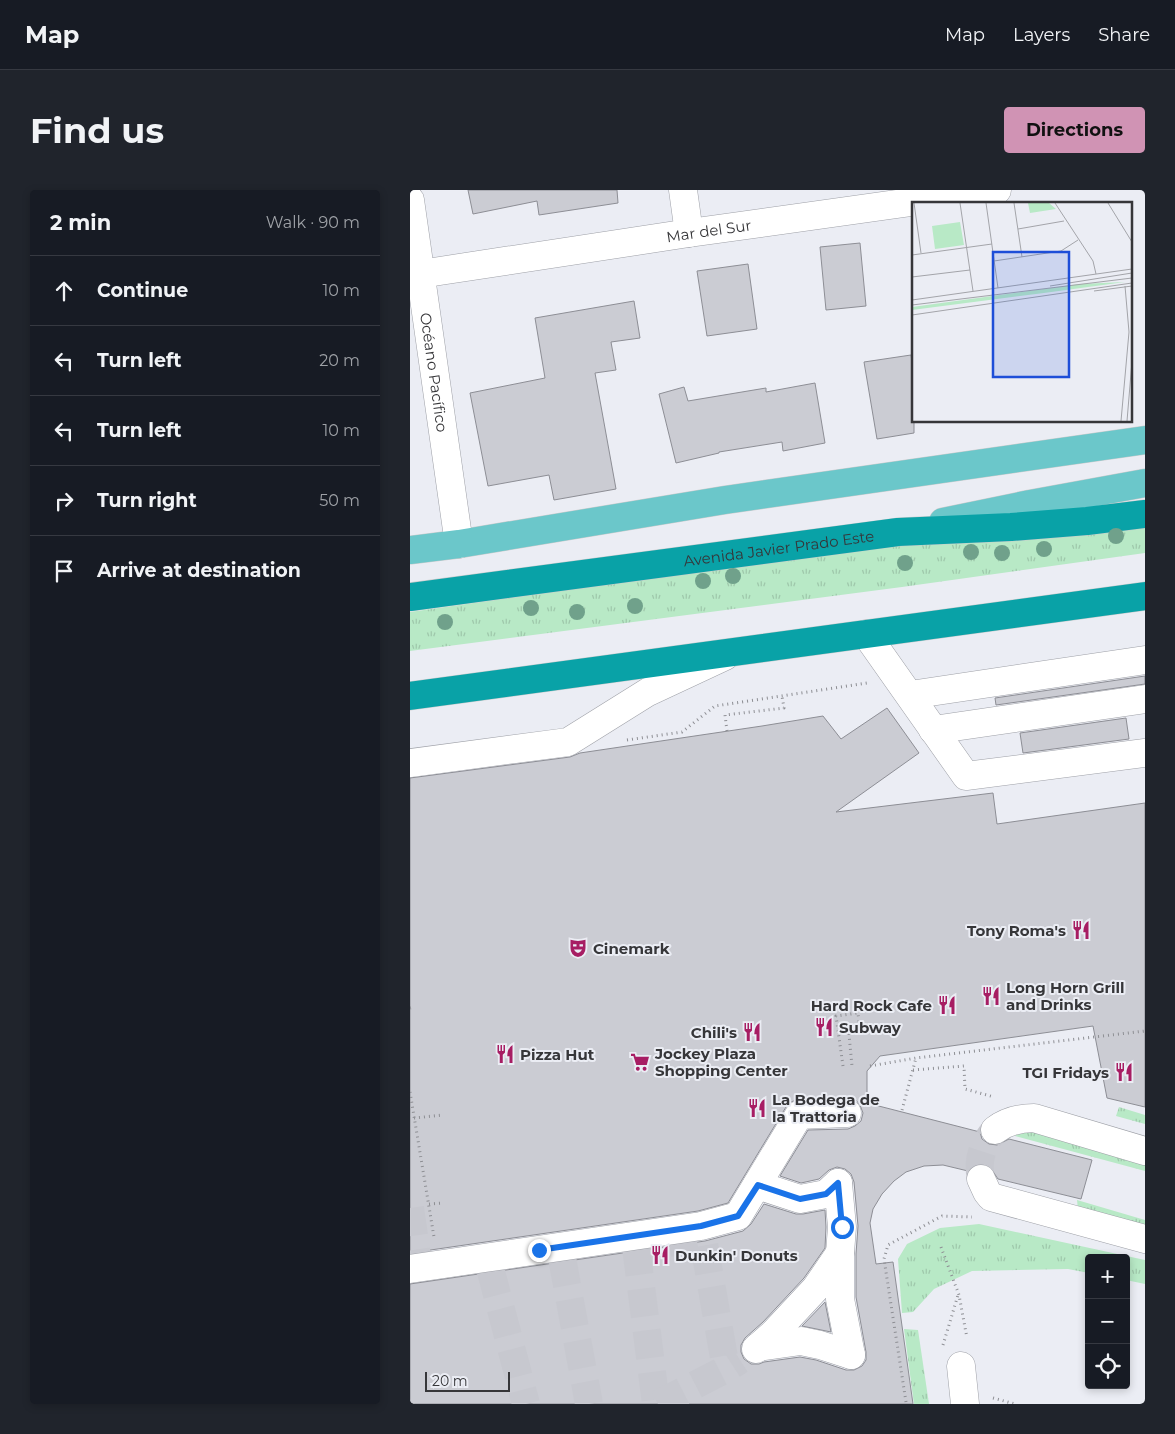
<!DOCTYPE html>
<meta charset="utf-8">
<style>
body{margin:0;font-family:Montserrat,sans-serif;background:#20242c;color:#f1f3f6}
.controls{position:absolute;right:15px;bottom:15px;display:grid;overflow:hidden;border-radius:5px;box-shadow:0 2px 8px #0003}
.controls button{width:45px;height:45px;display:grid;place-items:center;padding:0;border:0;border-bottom:1px solid #363941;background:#171b24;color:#f1f3f6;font:25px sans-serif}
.scale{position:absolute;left:15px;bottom:12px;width:85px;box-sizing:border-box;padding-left:5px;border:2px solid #363639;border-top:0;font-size:14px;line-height:18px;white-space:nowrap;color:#363639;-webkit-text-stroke:4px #ebedf4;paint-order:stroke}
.stop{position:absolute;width:15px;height:15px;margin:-11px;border:4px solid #1a73e8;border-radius:50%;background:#fff}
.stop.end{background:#1a73e8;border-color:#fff;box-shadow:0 1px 5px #0008}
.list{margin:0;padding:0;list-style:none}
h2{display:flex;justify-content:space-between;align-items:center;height:65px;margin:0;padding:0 20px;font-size:21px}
h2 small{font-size:16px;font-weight:400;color:#9ea1a6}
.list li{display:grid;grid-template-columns:32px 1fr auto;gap:15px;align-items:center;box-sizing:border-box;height:70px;padding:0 20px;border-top:1px solid #363941}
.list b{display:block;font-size:19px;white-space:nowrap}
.list em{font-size:16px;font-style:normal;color:#9ea1a6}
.icon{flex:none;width:28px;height:28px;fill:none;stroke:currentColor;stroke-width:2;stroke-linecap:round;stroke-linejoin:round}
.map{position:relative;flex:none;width:735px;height:1214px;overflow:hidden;border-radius:5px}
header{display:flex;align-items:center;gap:30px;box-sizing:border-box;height:70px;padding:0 25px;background:#171b24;border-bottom:1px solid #363941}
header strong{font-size:24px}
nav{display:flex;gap:28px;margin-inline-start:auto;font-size:18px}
.intro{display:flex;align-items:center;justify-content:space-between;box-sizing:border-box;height:120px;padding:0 30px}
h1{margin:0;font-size:35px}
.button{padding:12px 22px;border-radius:5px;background:#d093b4;color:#111;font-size:18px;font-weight:700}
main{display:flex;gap:30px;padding:0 30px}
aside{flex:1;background:#171b24;border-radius:5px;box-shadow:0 2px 8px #0003}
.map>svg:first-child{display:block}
</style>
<header>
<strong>Map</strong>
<nav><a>Map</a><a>Layers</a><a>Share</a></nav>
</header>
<div class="intro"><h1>Find us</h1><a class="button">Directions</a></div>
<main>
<aside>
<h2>2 min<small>Walk · 90 m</small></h2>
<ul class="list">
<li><svg class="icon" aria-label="ahead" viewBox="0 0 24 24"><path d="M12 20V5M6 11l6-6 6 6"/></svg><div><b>Continue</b></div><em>10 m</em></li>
<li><svg class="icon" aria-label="left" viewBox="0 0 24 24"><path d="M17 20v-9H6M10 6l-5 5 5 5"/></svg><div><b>Turn left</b></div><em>20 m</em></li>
<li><svg class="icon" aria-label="left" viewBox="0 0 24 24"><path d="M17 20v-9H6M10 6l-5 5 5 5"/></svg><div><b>Turn left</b></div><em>10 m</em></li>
<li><svg class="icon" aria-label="right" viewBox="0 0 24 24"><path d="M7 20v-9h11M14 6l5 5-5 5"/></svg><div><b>Turn right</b></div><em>50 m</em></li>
<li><svg class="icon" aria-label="arrive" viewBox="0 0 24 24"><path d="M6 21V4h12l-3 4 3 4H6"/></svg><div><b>Arrive at destination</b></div></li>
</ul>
</aside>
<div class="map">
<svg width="735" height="1214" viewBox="0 0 735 1214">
<defs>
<pattern id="grass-tufts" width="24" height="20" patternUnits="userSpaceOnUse" patternTransform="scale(1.25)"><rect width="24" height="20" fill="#b8e9c6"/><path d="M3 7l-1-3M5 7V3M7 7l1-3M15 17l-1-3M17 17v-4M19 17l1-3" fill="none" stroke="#9fc8ab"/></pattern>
</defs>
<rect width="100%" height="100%" fill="#ebedf4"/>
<g fill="url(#grass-tufts)">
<polygon points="735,318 735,363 492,397 0,461 0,422"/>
<polygon points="709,917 735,925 735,934 706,926"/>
<polygon points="616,938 735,970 735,981 605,946"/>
<polygon points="667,1010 735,1030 735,1039 668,1019"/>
<polygon points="569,1034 735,1070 735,1094 716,1090 716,1068 679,1068 679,1083 658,1079 562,1081 524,1099 503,1122 492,1123 488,1069 497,1054 530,1038"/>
<polygon points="494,1139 508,1140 519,1214 504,1214"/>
</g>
<g fill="#cbccd3" stroke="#8d8e95">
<polygon points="58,0 207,0 208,13 129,25 127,11 63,24"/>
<polygon points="450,53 456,116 416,120 410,57"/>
<polygon points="338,74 347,139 297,146 287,81"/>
<polygon points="224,111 230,148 201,152 206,180 185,183 206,299 144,310 139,285 78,296 60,203 135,188 125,128"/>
<polygon points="501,165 504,184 504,243 467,249 454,172"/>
<polygon points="405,193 415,253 373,261 372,252 309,262 309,263 266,273 249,204 274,197 278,211 356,198 356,202"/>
<polygon points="735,486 735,494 586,515 585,508"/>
<polygon points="477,518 509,563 426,622 583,603 587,634 735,613 735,917 697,908 683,836 470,866 457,881 457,913 570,942 572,949 579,954 587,955 599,949 682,970 671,1009 588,989 580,977 572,973 564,975 558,981 533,975 514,976 496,982 484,991 472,1004 463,1019 460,1033 466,1074 483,1072 503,1214 0,1214 0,1094 295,1051 333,1041 341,1034 354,1014 386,1024 393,1024 415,1020 416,1037 415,1058 394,1088 353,1132 335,1148 331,1155 331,1162 334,1169 341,1174 349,1174 354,1172 390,1167 406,1170 436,1180 444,1180 452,1176 456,1170 456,1162 446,1107 446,1064 448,1036 444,992 441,984 435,979 427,977 419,980 409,989 391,993 370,986 398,940 438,939 445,936 451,931 453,923 450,915 445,909 437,907 388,909 381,912 376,917 318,1013 288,1021 0,1063 0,588 160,567 170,563 352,536 413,526 431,549"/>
<polygon points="716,528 719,549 613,563 610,543"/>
<polygon points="415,1112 421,1142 392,1136"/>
</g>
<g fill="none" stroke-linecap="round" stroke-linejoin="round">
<g stroke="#c7c8cf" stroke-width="28" stroke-dasharray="28 14" stroke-linecap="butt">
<path d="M571 989C567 971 572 954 585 940"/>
<polyline points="0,1018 10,1087"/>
<polyline points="259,1053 293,1048 316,1179"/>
<polyline points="226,1057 246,1214"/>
<polyline points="152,1068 179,1214"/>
<polyline points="80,1078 116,1214"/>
<polyline points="248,1214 316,1179 330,1170"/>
</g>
<g stroke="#9ea0a7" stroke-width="29">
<g id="minor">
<polyline points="273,0 279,43"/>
<path id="s1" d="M0 10 49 354"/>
<path id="s2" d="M10 84 279 43 587 0"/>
<polyline points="456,444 556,586 735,563"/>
<polyline points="500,505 735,470"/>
<polyline points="523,540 735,509"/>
<polyline points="0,573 158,552 238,502 315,466"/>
<path d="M585 940C597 931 609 928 624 928L735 961"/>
<polyline points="571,989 577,1002 581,1007 735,1049"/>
<polyline points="428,993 432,1037 430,1063 430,1109 441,1165"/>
<polyline points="347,995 390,1009 416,1004 428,993"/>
<polyline points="0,1079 291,1036 328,1026 389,925 437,923"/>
<polyline points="348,1157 391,1151 410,1155 441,1165"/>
<polyline points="346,1159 364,1143 406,1098 430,1063"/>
<polyline points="551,1176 555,1214"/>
</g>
</g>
<g stroke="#cbcbcc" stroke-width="29">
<g id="major">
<polyline points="533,332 620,314 735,293"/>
<polyline points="0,360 49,354 315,310 735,250"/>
</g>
</g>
<g stroke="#cbcbcc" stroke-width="29">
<g id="highway">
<path id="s3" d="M0 407 488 342 601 337 677 331 735 324"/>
<polyline points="0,506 735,406"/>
</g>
</g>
<g stroke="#8e8f94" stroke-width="3" stroke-dasharray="1 4" stroke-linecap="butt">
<polyline points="317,541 315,525 374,518 372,506"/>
<polyline points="217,550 272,542 305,516 457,493"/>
<polyline points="0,818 4,817"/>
<polyline points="438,834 442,876"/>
<polyline points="433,876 426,826 448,823 450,841"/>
<polyline points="460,876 506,868 735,841"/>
<polyline points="503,880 554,876 555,899 584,907"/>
<polyline points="0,902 24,1047"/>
<polyline points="492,920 506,868"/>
<polyline points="4,928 33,925"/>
<polyline points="19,1014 33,1013"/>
<polyline points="531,1057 549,1105 557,1148"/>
<polyline points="533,1155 548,1105"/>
<polyline points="583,1208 605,1214"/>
<polyline points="496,1212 474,1069 478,1055 532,1026 562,1027"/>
</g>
<use href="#minor" stroke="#fff" stroke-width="28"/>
<use href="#major" stroke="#6bc7ca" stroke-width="28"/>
<use href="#highway" stroke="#09a2a7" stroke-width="28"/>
</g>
<g fill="#70a18b">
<circle cx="706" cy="346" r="8"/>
<circle cx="634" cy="359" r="8"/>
<circle cx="561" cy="362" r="8"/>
<circle cx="592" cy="363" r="8"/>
<circle cx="495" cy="373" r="8"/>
<circle cx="323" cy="386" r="8"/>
<circle cx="293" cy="391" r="8"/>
<circle cx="225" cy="416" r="8"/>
<circle cx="121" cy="418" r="8"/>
<circle cx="167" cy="422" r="8"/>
<circle cx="35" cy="432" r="8"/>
</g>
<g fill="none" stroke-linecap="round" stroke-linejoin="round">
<polyline stroke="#1a73e8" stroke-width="6" points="129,1060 291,1036 328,1026 348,995 390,1009 416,1004 428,993 432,1037"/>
</g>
<defs>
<g id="restaurant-bare" transform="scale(1.5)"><path d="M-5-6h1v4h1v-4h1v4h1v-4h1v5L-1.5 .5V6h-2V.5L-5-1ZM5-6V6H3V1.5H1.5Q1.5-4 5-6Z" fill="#a71d63" stroke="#ebedf4" stroke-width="2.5" paint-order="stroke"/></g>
<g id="theatre-bare" transform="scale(1.5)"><path d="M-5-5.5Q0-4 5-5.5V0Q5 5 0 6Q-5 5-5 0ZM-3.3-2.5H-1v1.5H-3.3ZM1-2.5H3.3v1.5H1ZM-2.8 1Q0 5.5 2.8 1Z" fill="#a71d63" stroke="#ebedf4" stroke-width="2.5" paint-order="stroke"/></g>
<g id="supermarket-bare" transform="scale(1.5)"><path d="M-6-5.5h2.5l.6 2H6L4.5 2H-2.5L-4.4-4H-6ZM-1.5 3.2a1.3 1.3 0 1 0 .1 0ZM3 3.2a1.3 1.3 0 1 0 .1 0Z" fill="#a71d63" stroke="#ebedf4" stroke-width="2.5" paint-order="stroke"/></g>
</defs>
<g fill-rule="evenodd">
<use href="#restaurant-bare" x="671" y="740"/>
<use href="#theatre-bare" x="168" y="758"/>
<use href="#restaurant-bare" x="581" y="806"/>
<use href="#restaurant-bare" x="537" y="815"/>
<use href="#restaurant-bare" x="414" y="837"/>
<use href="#restaurant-bare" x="342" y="842"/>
<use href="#restaurant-bare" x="95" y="864"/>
<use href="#supermarket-bare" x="230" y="872"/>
<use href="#restaurant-bare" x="714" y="882"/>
<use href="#restaurant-bare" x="347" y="918"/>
<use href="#restaurant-bare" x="250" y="1065"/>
</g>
<g text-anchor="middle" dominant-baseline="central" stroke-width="4" stroke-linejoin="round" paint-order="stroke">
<g font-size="15" fill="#363639" stroke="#ebedf4">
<text stroke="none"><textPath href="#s2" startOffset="292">Mar del Sur</textPath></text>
<text stroke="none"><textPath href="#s1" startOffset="174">Océano Pacífico</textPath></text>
<text stroke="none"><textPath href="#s3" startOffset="372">Avenida Javier Prado Este</textPath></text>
</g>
<g font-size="15" font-weight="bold" fill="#363639" stroke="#ebedf4" text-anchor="start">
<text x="656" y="740" text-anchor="end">Tony Roma's</text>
<text x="183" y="758">Cinemark</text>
<text x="596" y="797">Long Horn Grill<tspan x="596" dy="17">and Drinks</tspan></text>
<text x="522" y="815" text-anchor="end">Hard Rock Cafe</text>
<text x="429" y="837">Subway</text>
<text x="327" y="842" text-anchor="end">Chili's</text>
<text x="245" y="863">Jockey Plaza<tspan x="245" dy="17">Shopping Center</tspan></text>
<text x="110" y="864">Pizza Hut</text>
<text x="699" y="882" text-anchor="end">TGI Fridays</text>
<text x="362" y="909">La Bodega de<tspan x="362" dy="17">la Trattoria</tspan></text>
<text x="265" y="1065">Dunkin' Donuts</text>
</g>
</g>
<g transform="translate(502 12)">
<rect width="220" height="220" fill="#ebedf4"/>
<path d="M213 80 132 91 0 108V105L167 82Z" fill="#b8e9c6"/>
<path d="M116 1H137L144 7 118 11ZM48 20 52 43 23 47 20 24Z" fill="#b8e9c6"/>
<path fill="none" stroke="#a3a4a9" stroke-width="1" d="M2 1 9 51M48 1 61 89M74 1 86 86M102 1 110 55M143 1 181 59 184 72M196 1 220 40M106 27 152 19M0 53 80 42M82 59 149 49 166 38M0 75 58 68M138 84 220 71M182 89 220 84M0 98 220 67M0 103 220 76M0 113 220 81M209 219 217 130 213 84M215 219 220 159"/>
<path fill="#1d4ed8" fill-opacity="0.15" stroke="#1d4ed8" stroke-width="2.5" d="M81 50H157V175H81Z"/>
<rect width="220" height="220" fill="none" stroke="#363639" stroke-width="2.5"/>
</g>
</svg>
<div class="controls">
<button>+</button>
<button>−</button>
<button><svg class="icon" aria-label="locate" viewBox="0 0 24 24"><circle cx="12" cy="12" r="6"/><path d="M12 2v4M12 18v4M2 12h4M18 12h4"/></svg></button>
</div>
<div class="scale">20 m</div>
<div class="stop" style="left:432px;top:1037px"></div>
<div class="stop end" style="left:129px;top:1060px"></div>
</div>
</main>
